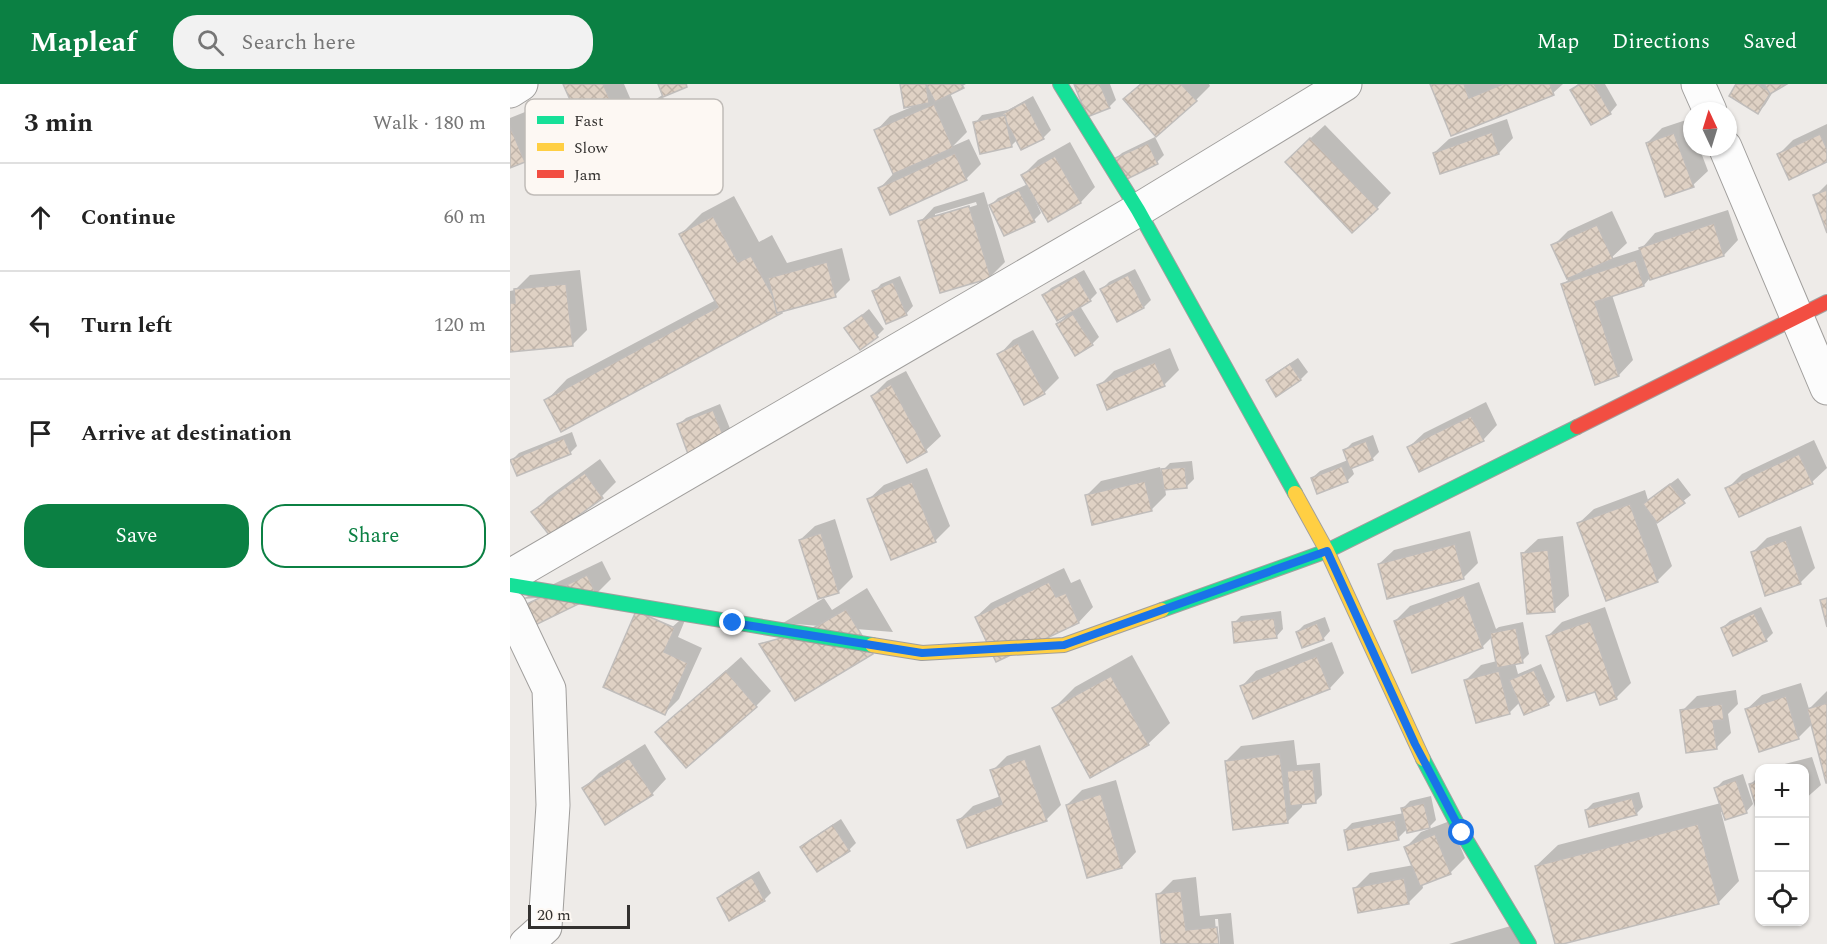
<!DOCTYPE html>
<meta charset="utf-8">
<style>
body{margin:0;font-family:Spectral,serif;background:#f2f2f2;color:#222}
.controls{position:absolute;right:18px;bottom:18px;display:grid;overflow:hidden;border-radius:12px;box-shadow:0 2px 4px #0004}
.controls button{width:54px;height:54px;display:grid;place-items:center;padding:0;border:0;border-bottom:2px solid #e0e0e0;background:#fff;color:#222;font:30px sans-serif}
.compass{position:absolute;left:1173px;top:18px;width:54px;height:54px;border-radius:50%;background:#fff;box-shadow:0 2px 4px #0004;rotate:356deg}
.scale{position:absolute;left:18px;bottom:15px;width:102px;box-sizing:border-box;padding-left:6px;border:3px solid #33312f;border-top:0;font-size:16px;line-height:21px;white-space:nowrap;color:#33312f;-webkit-text-stroke:4px #fdf8f3;paint-order:stroke}
.stop{position:absolute;width:18px;height:18px;margin:-14px;border:4px solid #1a73e8;border-radius:50%;background:#fff}
.stop.end{background:#1a73e8;border-color:#fff;box-shadow:0 2px 6px #0008}
.list{margin:0;padding:0;list-style:none}
h2{display:flex;justify-content:space-between;align-items:center;height:78px;margin:0;padding:0 24px;font-size:26px}
h2 small{font-size:20px;font-weight:400;color:#767676}
.list li{display:grid;grid-template-columns:39px 1fr auto;gap:18px;align-items:center;box-sizing:border-box;height:108px;padding:0 24px;border-top:2px solid #e0e0e0}
.list b{display:block;font-size:22px;white-space:nowrap}
.list em{font-size:20px;font-style:normal;color:#767676}
.actions{display:flex;gap:12px;padding:18px 24px}
.actions a{flex:1;padding:14px 0;border:2px solid #0b8043;border-radius:24px;text-align:center;font-size:21px;color:#0b8043}
.actions .main{background:#0b8043;color:#fff}
.icon{flex:none;width:33px;height:33px;fill:none;stroke:currentColor;stroke-width:2;stroke-linecap:round;stroke-linejoin:round}
.map{position:relative;flex:none;width:1317px;height:860px;overflow:hidden}
header{display:flex;align-items:center;gap:36px;box-sizing:border-box;height:84px;padding:0 30px;background:#0b8043;color:#fff}
header strong{font-size:28px}
nav{display:flex;gap:33px;margin-inline-start:auto;font-size:21px}
.search{width:420px;height:54px;background:#f2f2f2;display:flex;align-items:center;gap:15px;box-sizing:border-box;padding:0 21px;border-radius:24px;color:#767676;font-size:22px}
main{display:flex}
aside{flex:1;background:#fff}
.map>svg:first-child{display:block}
</style>
<header>
<strong>Mapleaf</strong>
<div class="search"><svg class="icon" aria-label="search" viewBox="0 0 24 24"><circle cx="10" cy="10" r="6"/><path d="M15 15l6 6"/></svg>Search here</div>
<nav><a>Map</a><a>Directions</a><a>Saved</a></nav>
</header>
<main>
<aside>
<h2>3 min<small>Walk · 180 m</small></h2>
<ul class="list">
<li><svg class="icon" aria-label="ahead" viewBox="0 0 24 24"><path d="M12 20V5M6 11l6-6 6 6"/></svg><div><b>Continue</b></div><em>60 m</em></li>
<li><svg class="icon" aria-label="left" viewBox="0 0 24 24"><path d="M17 20v-9H6M10 6l-5 5 5 5"/></svg><div><b>Turn left</b></div><em>120 m</em></li>
<li><svg class="icon" aria-label="arrive" viewBox="0 0 24 24"><path d="M6 21V4h12l-3 4 3 4H6"/></svg><div><b>Arrive at destination</b></div></li>
</ul>
<div class="actions"><a class="main">Save</a><a>Share</a></div>
</aside>
<div class="map">
<svg width="1317" height="860" viewBox="0 0 1317 860">
<defs>
<pattern id="building-cross-hatch" width="8" height="8" patternUnits="userSpaceOnUse" patternTransform="scale(1.5)"><rect width="8" height="8" fill="#dfd1c4"/><path d="M0 0l8 8M0 8l8-8" fill="none" stroke="#c0b4a9"/></pattern>
</defs>
<rect width="100%" height="100%" fill="#eeebe8"/>
<g fill="#0003" fill-rule="evenodd">
<polygon points="54,0 114,0 126,28 154,10 150,0 178,0 152,12 160,25 153,32 129,42 117,54"/>
<polygon points="393,0 456,0 440,9 457,48 443,62 459,55 471,80 456,95 370,104 384,89 366,47 380,32 404,22"/>
<polygon points="565,0 600,0 606,16 599,23"/>
<polygon points="630,0 699,0 700,2 686,16 615,15"/>
<polygon points="921,0 1053,0 1043,9 942,50"/>
<polygon points="1068,0 1095,0 1107,21 1100,29 1062,6"/>
<polygon points="1228,0 1274,0 1264,6 1255,21 1248,28"/>
<polygon points="523,12 541,46 534,53 512,64 507,56 501,62 465,39 472,31 498,26"/>
<polygon points="15,28 29,62 15,77 0,83 0,34"/>
<polygon points="997,35 1003,54 989,69 931,89 924,69 939,55"/>
<polygon points="1179,35 1182,43 1182,63 1189,63 1198,87 1183,101 1137,59 1152,44"/>
<polygon points="1317,40 1317,76 1268,71 1283,56"/>
<polygon points="815,41 881,109 867,124 791,63"/>
<polygon points="645,53 654,71 647,78 604,76 612,69"/>
<polygon points="560,58 585,103 571,118 539,136 527,115 525,116 531,129 524,136 481,121 488,114 518,100 513,91 528,76"/>
<polygon points="1317,100 1317,145 1305,112"/>
<path d="M474 108 495 178 480 193 410 138 424 123ZM466 118 467 121 425 134V130Z"/>
<polygon points="224,112 249,158 262,151 277,179 332,164 340,196 325,211 274,225 36,317 57,295 206,216 170,151 192,129"/>
<polygon points="1218,126 1228,156 1214,171 1139,195 1134,201 1102,211 1123,276 1109,291 1053,201 1058,196 1043,162 1058,147 1102,127 1117,159 1100,175 1131,165 1145,149"/>
<polygon points="625,185 641,216 634,223 592,205 599,198"/>
<polygon points="70,186 77,246 62,261 0,267 0,207 5,206 20,191"/>
<polygon points="574,186 587,209 580,216 570,222 589,253 582,260 548,240 558,230 534,211 541,204"/>
<polygon points="390,192 403,222 396,230 364,208 371,200"/>
<polygon points="359,225 374,245 367,252 336,244"/>
<polygon points="523,246 549,294 535,308 514,319 489,271 503,256"/>
<polygon points="660,264 669,286 654,301 589,302 604,287"/>
<polygon points="788,274 798,288 791,295 767,311 758,297 765,289"/>
<polygon points="396,287 431,352 416,366 397,377 362,312 377,297"/>
<polygon points="976,318 987,341 973,356 899,363 914,349"/>
<polygon points="210,320 221,347 214,354 168,341 176,334"/>
<polygon points="62,348 67,362 60,369 2,376 9,369"/>
<polygon points="863,351 869,368 862,375 841,382 844,390 837,397 802,394 810,387 838,376 835,366 842,359"/>
<polygon points="1304,356 1317,384 1302,398 1230,431 1217,405 1232,390"/>
<polygon points="90,375 106,398 92,412 23,428 38,413"/>
<polygon points="682,377 684,395 677,402 655,404 656,411 642,425 583,439 576,412 591,397 650,383 651,388 660,379"/>
<polygon points="417,384 440,442 425,457 359,415 374,401"/>
<polygon points="1168,394 1181,411 1146,438 1162,482 1147,497 1069,439 1084,425 1135,406 1138,416"/>
<polygon points="325,435 343,493 329,507 309,513 290,456 305,442"/>
<polygon points="1291,442 1305,484 1290,499 1242,469 1257,454"/>
<polygon points="960,447 968,479 953,494 869,480 884,466"/>
<polygon points="1053,452 1059,512 1044,526 1013,469 1028,455"/>
<polygon points="92,477 101,495 86,510 12,515"/>
<polygon points="554,484 561,499 570,495 583,523 569,538 487,576 466,533 481,519"/>
<polygon points="969,498 986,545 989,543 1013,538 1019,570 1012,577 1005,579 1008,590 1031,580 1045,613 1038,620 1010,618 999,629 956,596 971,581 987,577 982,553 972,563 885,537 900,522"/>
<polygon points="357,504 383,548 273,539 314,514 322,526"/>
<polygon points="1095,523 1121,599 1106,614 1086,606 1037,553 1052,538"/>
<polygon points="1251,523 1263,549 1256,556 1212,544 1220,537"/>
<polygon points="771,527 773,545 766,553 724,539 731,532"/>
<polygon points="178,529 168,553 192,564 169,615 154,630 95,603"/>
<polygon points="815,533 820,547 813,555 787,548 794,541"/>
<polygon points="822,558 834,589 820,604 744,633 732,602 746,587"/>
<polygon points="622,571 660,639 638,660 544,624 565,603"/>
<polygon points="231,573 261,607 246,622 147,648"/>
<polygon points="1291,599 1299,625 1317,607 1317,696 1302,640 1288,654 1237,625 1252,611"/>
<polygon points="1226,606 1228,620 1218,630 1221,649 1206,664 1172,627 1187,612"/>
<polygon points="784,656 787,681 810,679 812,711 805,718 792,719 792,723 777,738 716,677 731,662"/>
<polygon points="135,660 156,695 142,710 74,704 89,689"/>
<polygon points="530,661 551,721 536,736 449,736 463,722 491,712 482,687 497,672"/>
<polygon points="1302,673 1311,701 1294,716 1294,684 1259,684"/>
<polygon points="1233,690 1243,720 1236,728 1211,728 1229,797 1208,819 1046,860 1026,782 1048,761 1211,719 1206,704 1213,697"/>
<polygon points="1250,691 1250,729 1241,700"/>
<polygon points="606,696 626,768 612,783 557,721 572,706"/>
<polygon points="1129,708 1133,723 1126,730 1076,726 1083,719"/>
<polygon points="921,712 926,736 919,743 897,745 888,754 835,746 842,739 894,729 893,724 900,717"/>
<polygon points="331,735 346,759 339,766 292,763 299,756"/>
<polygon points="940,737 955,774 940,789 912,799 913,804 898,819 845,804 860,789 904,781 896,763 911,748"/>
<polygon points="249,787 261,809 254,816 208,814 216,807"/>
<polygon points="686,793 690,832 721,829 724,860 710,860 708,835 705,835 707,860 653,860 648,811 663,796"/>
<polygon points="1004,841 1010,860 939,860"/>
</g>
<g fill="url(#building-cross-hatch)" stroke="#c0bdbb" stroke-width="1.5">
<polygon points="53,0 93,0 118,55 84,70"/>
<polygon points="148,0 176,0 177,3 153,13"/>
<polygon points="390,0 416,0 419,19 394,24"/>
<polygon points="416,0 451,0 454,4 425,18"/>
<polygon points="564,0 590,0 600,24 577,33"/>
<polygon points="631,0 671,0 687,17 646,53 613,15"/>
<polygon points="920,0 954,0 959,14 993,0 1040,0 1044,11 941,52"/>
<polygon points="1070,0 1084,0 1101,30 1081,41 1060,6"/>
<polygon points="1226,0 1248,0 1261,8 1248,30 1219,12"/>
<polygon points="1254,0 1277,0 1260,10"/>
<polygon points="515,18 534,55 511,66 492,30"/>
<polygon points="424,20 443,64 383,90 364,46"/>
<polygon points="495,31 502,63 470,70 463,38"/>
<polygon points="0,42 15,78 0,84"/>
<polygon points="982,48 989,70 930,90 923,69"/>
<polygon points="1164,49 1184,103 1155,113 1136,59"/>
<polygon points="1310,50 1317,65 1317,78 1279,96 1267,70"/>
<polygon points="800,54 868,125 842,149 775,78"/>
<polygon points="638,59 648,80 613,97 603,75"/>
<polygon points="445,69 457,96 380,131 368,104"/>
<polygon points="545,72 571,119 538,138 511,91"/>
<polygon points="509,106 525,138 494,152 479,121"/>
<polygon points="1317,106 1317,149 1303,111"/>
<polygon points="459,122 481,194 430,209 408,137"/>
<polygon points="203,132 228,178 241,172 272,229 51,348 34,316 208,223 169,150"/>
<polygon points="1204,139 1214,172 1140,196 1129,164"/>
<polygon points="1087,141 1103,175 1057,195 1041,161"/>
<polygon points="1126,176 1134,202 1085,218 1109,292 1085,301 1051,200"/>
<polygon points="317,178 326,213 267,229 258,194"/>
<polygon points="618,191 634,224 607,238 590,205"/>
<polygon points="566,192 581,217 547,237 532,211"/>
<polygon points="383,198 397,231 376,240 362,207"/>
<polygon points="56,200 63,262 0,268 0,219 5,219 4,205"/>
<polygon points="563,230 583,261 565,272 546,240"/>
<polygon points="352,231 368,253 350,266 334,244"/>
<polygon points="508,259 535,310 514,321 487,270"/>
<polygon points="645,278 655,302 597,326 587,301"/>
<polygon points="780,280 791,296 766,313 756,296"/>
<polygon points="381,300 417,368 397,379 361,312"/>
<polygon points="203,326 215,356 178,370 167,340"/>
<polygon points="961,332 974,357 909,388 897,363"/>
<polygon points="54,354 61,370 7,392 0,376"/>
<polygon points="856,357 863,376 840,385 833,366"/>
<polygon points="1289,370 1303,400 1229,433 1215,404"/>
<polygon points="832,382 838,398 807,410 801,394"/>
<polygon points="675,383 677,404 654,406 651,385"/>
<polygon points="75,389 93,414 40,452 21,428"/>
<polygon points="635,397 642,427 582,441 575,411"/>
<polygon points="402,398 426,458 381,476 357,415"/>
<polygon points="1160,400 1175,419 1147,439 1133,420"/>
<polygon points="1120,420 1148,498 1096,517 1067,439"/>
<polygon points="311,449 329,509 308,515 289,456"/>
<polygon points="1276,456 1291,500 1255,512 1241,468"/>
<polygon points="945,460 954,495 877,515 868,480"/>
<polygon points="1038,466 1045,528 1017,530 1011,469"/>
<polygon points="77,491 87,511 5,551 0,528"/>
<polygon points="539,498 546,513 556,509 569,539 486,578 465,533"/>
<polygon points="954,511 973,564 902,589 884,537"/>
<polygon points="1317,514 1317,543 1310,516"/>
<polygon points="336,525 363,570 285,617 249,560 300,546"/>
<polygon points="126,527 165,544 154,568 178,579 155,631 93,603"/>
<polygon points="1244,529 1257,557 1223,572 1211,544"/>
<polygon points="764,534 767,554 724,559 722,538"/>
<polygon points="1080,537 1107,615 1090,621 1085,608 1057,617 1036,552"/>
<polygon points="807,539 814,556 792,564 786,548"/>
<polygon points="1006,544 1013,579 987,584 980,549"/>
<polygon points="807,572 820,605 743,635 730,602"/>
<polygon points="1024,586 1039,621 1014,631 999,596"/>
<polygon points="216,587 247,623 176,684 145,648"/>
<polygon points="989,587 1000,630 966,639 954,596"/>
<polygon points="601,592 639,661 580,694 542,624"/>
<polygon points="1276,612 1289,655 1249,668 1235,625"/>
<polygon points="1317,619 1317,699 1316,699 1297,625"/>
<polygon points="1212,620 1214,636 1203,637 1207,665 1176,669 1170,626"/>
<polygon points="770,670 778,739 723,746 715,677"/>
<polygon points="119,674 143,711 95,741 72,704"/>
<polygon points="515,675 537,737 457,764 447,736 492,720 480,686"/>
<polygon points="803,685 806,719 780,722 777,687"/>
<polygon points="1226,696 1237,729 1215,736 1204,704"/>
<polygon points="1250,697 1250,731 1248,731 1239,700"/>
<polygon points="591,710 612,784 577,794 556,721"/>
<polygon points="1122,714 1127,731 1079,743 1075,726"/>
<polygon points="914,719 920,744 897,749 891,724"/>
<polygon points="885,736 889,756 838,766 834,746"/>
<polygon points="1188,740 1209,820 1053,860 1045,860 1025,782"/>
<polygon points="323,741 340,767 307,788 290,763"/>
<polygon points="925,750 941,790 910,802 894,763"/>
<polygon points="242,793 255,817 219,837 207,814"/>
<polygon points="894,794 899,820 848,829 843,804"/>
<polygon points="671,807 676,846 707,843 709,860 651,860 646,810"/>
</g>
<g fill="none" stroke-linecap="round" stroke-linejoin="round">
<g stroke="#a19f9d" stroke-width="35">
<g id="street">
<polyline points="1188,0 1200,27"/>
<polyline points="0,7 11,0"/>
<polyline points="1215,63 1317,304"/>
<polyline points="0,492 628,126 835,0"/>
<polyline points="0,523 39,605 43,721 35,843 16,860"/>
</g>
</g>
<g stroke="#a19f9d" stroke-width="16">
<g id="fast">
<polyline points="550,0 628,126 785,409"/>
<polyline points="0,501 362,561"/>
<polyline points="652,526 817,467 1067,343"/>
<polyline points="913,675 952,749 1019,860"/>
</g>
</g>
<g stroke="#a19f9d" stroke-width="16">
<g id="slow">
<polyline points="785,409 817,467 913,675"/>
<polyline points="362,561 412,569 554,561 652,526"/>
</g>
</g>
<g stroke="#a19f9d" stroke-width="16">
<polyline id="jam" points="1067,343 1317,218"/>
</g>
<use href="#street" stroke="#fcfcfc" stroke-width="33"/>
<use href="#fast" stroke="#16e098" stroke-width="14"/>
<use href="#slow" stroke="#ffcf43" stroke-width="14"/>
<use href="#jam" stroke="#f24e42" stroke-width="14"/>
</g>
<g fill="none" stroke-linecap="round" stroke-linejoin="round">
<polyline stroke="#1a73e8" stroke-width="8" points="223,539 412,569 554,561 817,467 905,660 952,749"/>
</g>
<rect x="15" y="15" width="198" height="96" rx="9" fill="#fdf8f3" stroke="#c0bcb8" stroke-width="1.5"/>
<rect x="27" y="32" width="27" height="8" fill="#16e098"/>
<rect x="27" y="59" width="27" height="8" fill="#ffcf43"/>
<rect x="27" y="86" width="27" height="8" fill="#f24e42"/>
<g font-size="16" fill="#33312f">
<text x="64" y="42">Fast</text>
<text x="64" y="69">Slow</text>
<text x="64" y="96">Jam</text>
</g>
</svg>
<div class="controls">
<button>+</button>
<button>−</button>
<button><svg class="icon" aria-label="locate" viewBox="0 0 24 24"><circle cx="12" cy="12" r="6"/><path d="M12 2v4M12 18v4M2 12h4M18 12h4"/></svg></button>
</div>
<svg class="compass" viewBox="-18 -18 36 36"><path d="M0-13l5 13h-10z" fill="#e53935"/><path d="M0 13l5-13h-10z" fill="#767676"/></svg>
<div class="scale">20 m</div>
<div class="stop" style="left:952px;top:749px"></div>
<div class="stop end" style="left:223px;top:539px"></div>
</div>
</main>
